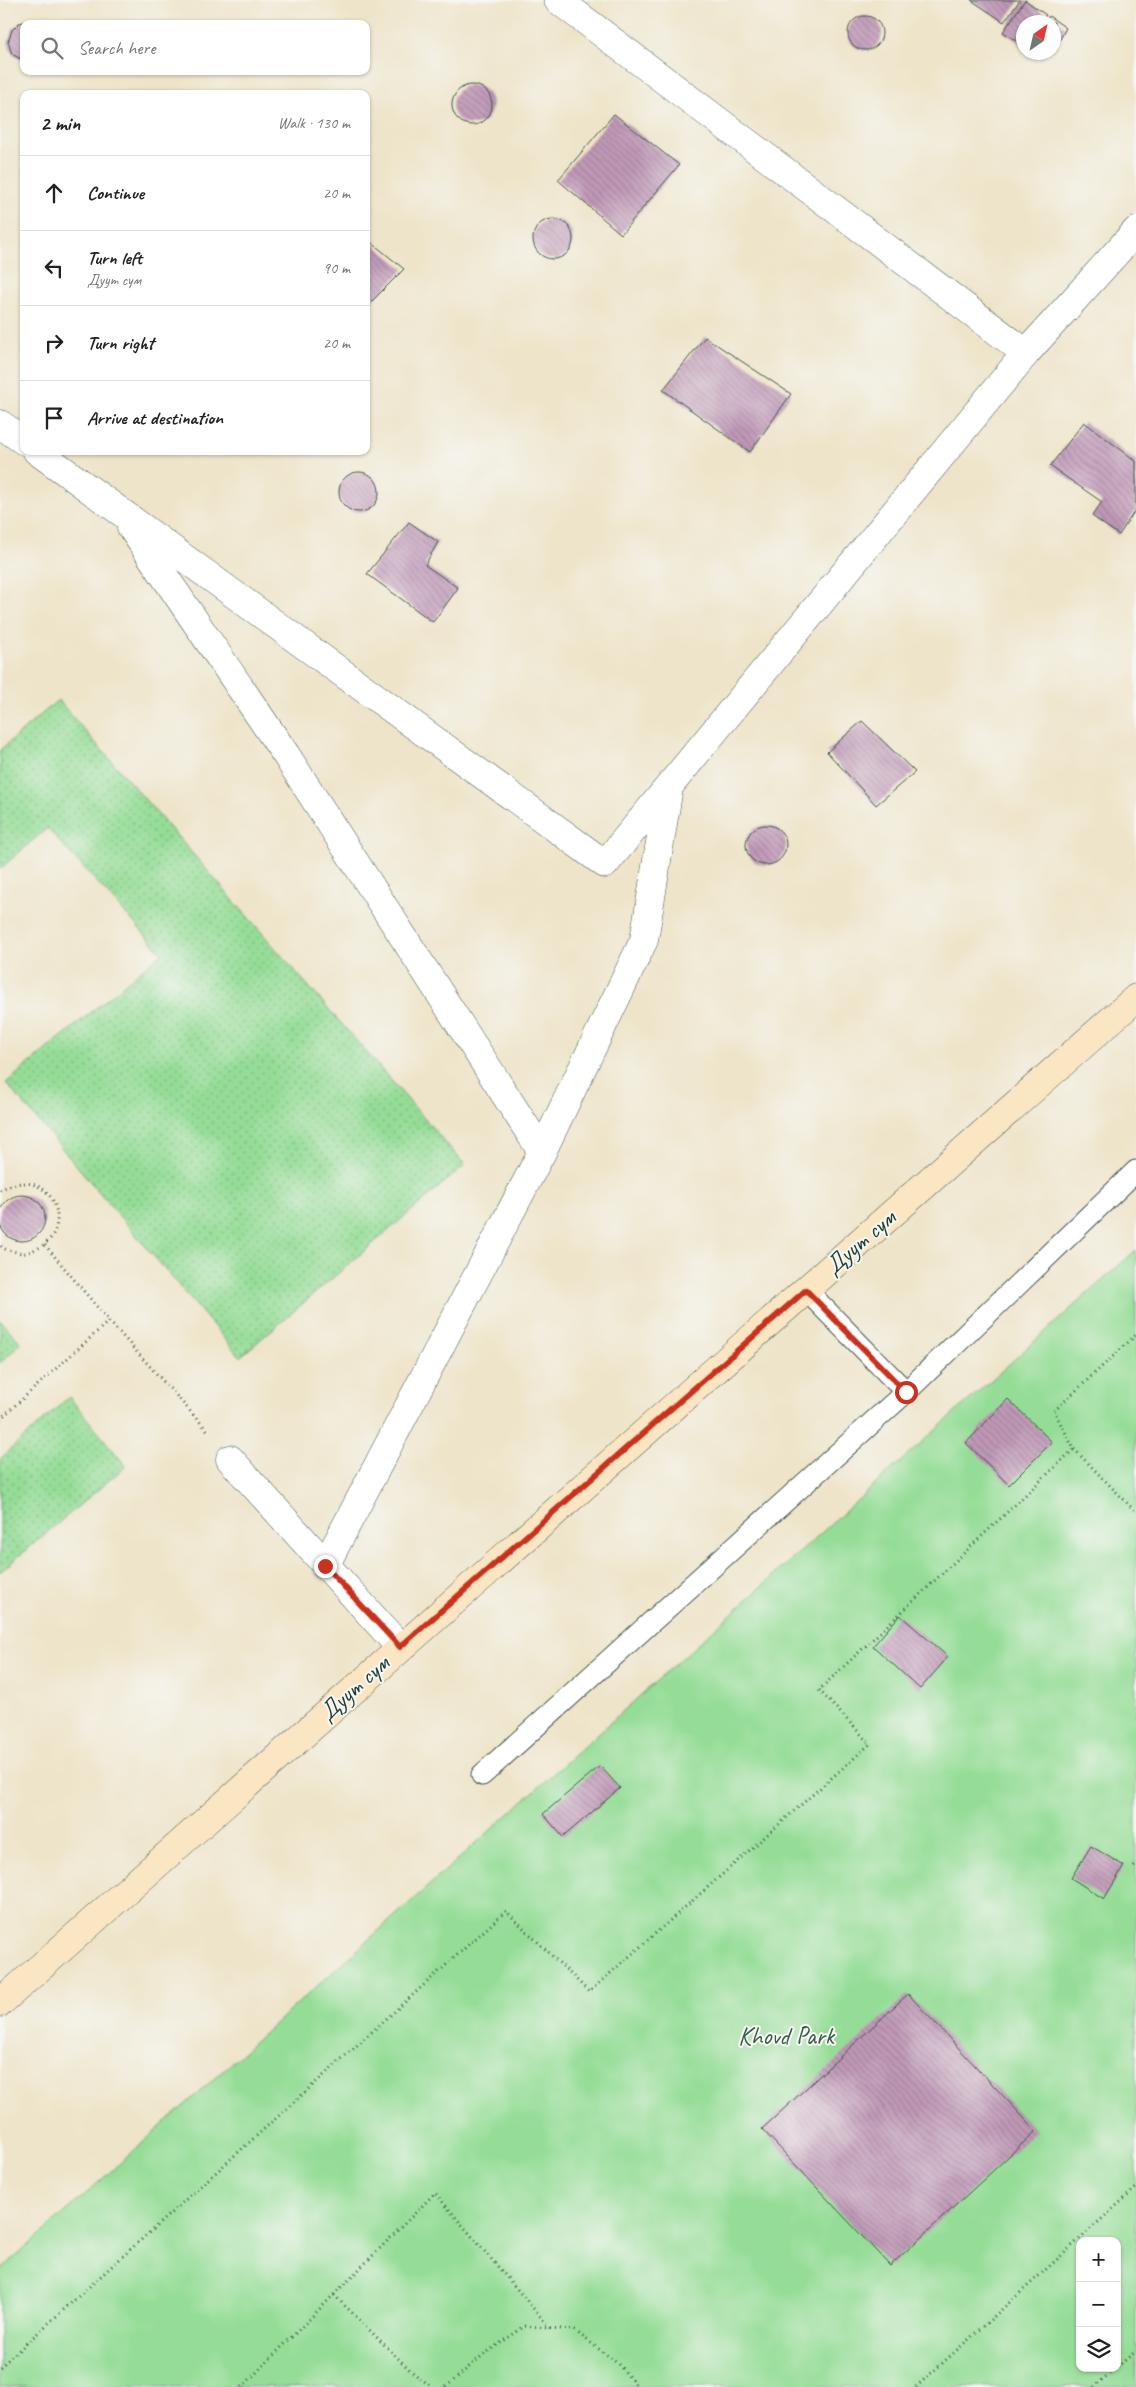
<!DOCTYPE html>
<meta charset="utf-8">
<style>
body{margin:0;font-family:Caveat,sans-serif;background:#f6f6f6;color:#222}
.controls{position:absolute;right:15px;bottom:15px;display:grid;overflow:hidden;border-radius:10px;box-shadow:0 1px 4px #0004}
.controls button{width:45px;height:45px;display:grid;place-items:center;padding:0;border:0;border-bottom:1px solid #e0e0e0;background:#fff;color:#222;font:25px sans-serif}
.compass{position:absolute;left:1016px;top:15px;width:45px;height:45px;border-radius:50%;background:#fff;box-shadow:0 1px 4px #0004;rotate:34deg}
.stop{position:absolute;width:15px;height:15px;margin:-11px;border:4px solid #c8321e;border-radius:50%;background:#fff}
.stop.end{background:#c8321e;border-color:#fff;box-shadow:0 1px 5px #0008}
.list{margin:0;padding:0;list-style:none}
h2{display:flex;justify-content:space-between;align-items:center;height:65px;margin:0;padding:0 20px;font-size:21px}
h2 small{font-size:16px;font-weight:400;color:#767676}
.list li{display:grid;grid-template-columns:32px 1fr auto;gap:15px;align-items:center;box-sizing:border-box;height:75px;padding:0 20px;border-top:1px solid #e0e0e0}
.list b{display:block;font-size:19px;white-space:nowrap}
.list p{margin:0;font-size:16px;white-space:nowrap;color:#767676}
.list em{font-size:16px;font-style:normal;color:#767676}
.icon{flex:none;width:28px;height:28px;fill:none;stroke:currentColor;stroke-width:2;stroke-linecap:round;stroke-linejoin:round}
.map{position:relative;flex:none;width:1136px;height:2387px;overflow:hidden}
.search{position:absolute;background:#fff;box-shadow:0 1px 4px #0004;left:20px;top:20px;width:350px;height:55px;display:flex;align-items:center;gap:12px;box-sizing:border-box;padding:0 18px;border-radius:10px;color:#767676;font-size:19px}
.panel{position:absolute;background:#fff;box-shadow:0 1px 4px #0004;left:20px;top:90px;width:350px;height:365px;border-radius:10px}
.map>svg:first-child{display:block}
</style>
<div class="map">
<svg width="1136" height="2387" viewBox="0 0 1136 2387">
<defs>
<pattern id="grass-dots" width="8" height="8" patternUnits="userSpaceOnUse" patternTransform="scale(1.25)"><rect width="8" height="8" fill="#95dd97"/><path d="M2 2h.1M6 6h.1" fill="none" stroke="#79b47c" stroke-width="1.8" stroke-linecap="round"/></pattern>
<pattern id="building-back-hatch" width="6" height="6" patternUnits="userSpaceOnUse" patternTransform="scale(1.25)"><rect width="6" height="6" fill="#c199b8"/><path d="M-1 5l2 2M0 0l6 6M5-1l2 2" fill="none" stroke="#9c7e96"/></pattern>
</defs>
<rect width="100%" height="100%" fill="#f6f6f2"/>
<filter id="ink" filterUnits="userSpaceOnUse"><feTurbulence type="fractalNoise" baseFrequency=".02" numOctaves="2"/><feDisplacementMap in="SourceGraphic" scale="10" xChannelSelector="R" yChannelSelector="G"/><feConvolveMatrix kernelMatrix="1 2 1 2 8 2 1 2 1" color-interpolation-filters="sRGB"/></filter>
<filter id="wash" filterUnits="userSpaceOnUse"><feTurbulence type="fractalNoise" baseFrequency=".0096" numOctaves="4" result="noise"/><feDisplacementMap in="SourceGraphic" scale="20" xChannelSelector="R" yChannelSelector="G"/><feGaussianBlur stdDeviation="1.12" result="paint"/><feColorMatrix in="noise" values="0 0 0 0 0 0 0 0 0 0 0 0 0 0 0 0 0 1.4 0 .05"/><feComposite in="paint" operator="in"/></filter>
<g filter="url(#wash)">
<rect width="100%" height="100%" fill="#eee4c9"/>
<g fill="url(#grass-dots)" stroke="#5a8d66">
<polygon points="58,700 465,1165 240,1357 6,1083 162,953 47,828 0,869 0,750"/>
<polygon points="0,1320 21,1343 0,1363"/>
<polygon points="69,1397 126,1466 0,1572 0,1459"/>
</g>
<path fill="#95dd97" stroke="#5a8d66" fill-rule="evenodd" d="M1136 1250V2387H0V2271ZM1080 2241H1117V2368H1080Z"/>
<g id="blocks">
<g fill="url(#building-back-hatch)">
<polygon points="971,0 1020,0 1004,22"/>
<polygon points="1025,0 1046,15 1041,22 1024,22 1024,46 1003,32"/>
<circle cx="865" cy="33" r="17"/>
<polygon points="1049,16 1066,28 1054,50 1054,22 1045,22"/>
<polygon points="28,21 36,24 24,24 24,61 12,54 8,42 12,30 19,23"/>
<circle cx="472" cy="105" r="20"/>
<polygon points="614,114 679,165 621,234 558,180"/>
<circle cx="553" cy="239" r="20"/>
<polygon points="366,238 404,269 366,307"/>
<polygon points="705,337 791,394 750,452 663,390"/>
<polygon points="1084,422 1136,461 1136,509 1119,535 1092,516 1102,502 1050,466"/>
<circle cx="359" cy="492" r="20"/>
<polygon points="409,522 438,542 425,565 458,588 433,622 367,574"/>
<polygon points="862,721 915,772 876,805 827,752"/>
<circle cx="766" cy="845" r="20"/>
<circle cx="22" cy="1218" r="23"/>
<polygon points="1008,1399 1052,1442 1009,1485 966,1443"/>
<polygon points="900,1615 948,1657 920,1689 873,1646"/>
<polygon points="600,1766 620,1788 563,1837 543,1814"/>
<polygon points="1091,1846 1124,1866 1104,1899 1071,1878"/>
<polygon points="908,1994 1036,2131 890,2266 762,2129"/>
</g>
</g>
</g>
<g filter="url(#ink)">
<use href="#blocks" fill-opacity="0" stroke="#3e564a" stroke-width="1"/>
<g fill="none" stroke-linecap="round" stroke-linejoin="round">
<g stroke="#3e564a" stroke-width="23">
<g id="service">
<polyline points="806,1290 906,1392"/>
<polyline points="482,1775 906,1392 1136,1171"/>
</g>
</g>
<g stroke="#3e564a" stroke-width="29">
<g id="minor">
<polyline points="558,0 1026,353"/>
<polyline points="0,424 24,441"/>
<polyline points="37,451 605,864 1026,353 1136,231"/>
<polyline points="131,527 286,755 542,1152 325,1566"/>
<polyline points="542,1152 644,940 669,787"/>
<polyline points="230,1459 400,1647"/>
</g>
</g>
<g stroke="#3e564a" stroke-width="29">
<polyline id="secondary" points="0,2003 1136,998"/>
</g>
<g stroke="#3e564a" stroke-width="3" stroke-dasharray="1 4" stroke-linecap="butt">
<path d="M0 1190C53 1161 78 1232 36 1249 31 1251 27 1254 21 1253 13 1251 5 1251 0 1245"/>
<polyline points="45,1245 109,1321 208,1431"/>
<polyline points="0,1419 109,1321"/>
<polyline points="1074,1449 1136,1512"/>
<polyline points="1134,1867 1136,1865"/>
<polyline points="334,2295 412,2372 432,2387"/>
<polyline points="0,2367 506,1911 589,1992 870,1744 819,1690 1074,1449 1054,1411 1136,1335"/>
<polyline points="1117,2367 1136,2351"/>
<polyline points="242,2387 435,2193 550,2328"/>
<polyline points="446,2387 483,2355 525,2326 574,2330 617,2363 638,2387"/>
<polyline points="916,2387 1136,2188"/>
<polyline points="1094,2387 1116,2368"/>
</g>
<use href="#service" stroke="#fff" stroke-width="21"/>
<use href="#minor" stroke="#fff" stroke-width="28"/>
<use href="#secondary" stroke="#fbe6c4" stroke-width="28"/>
</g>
</g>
<g fill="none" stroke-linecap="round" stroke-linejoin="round" filter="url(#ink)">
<polyline stroke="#c8321e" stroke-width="6" points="325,1566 400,1647 806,1290 906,1392"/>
</g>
<g text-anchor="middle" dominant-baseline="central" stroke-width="4" stroke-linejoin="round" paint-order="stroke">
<g font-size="25" fill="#1f3d34" stroke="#f6f6f2">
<text transform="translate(860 1242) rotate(-41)">Дуут сум</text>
<text transform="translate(354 1688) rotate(-42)">Дуут сум</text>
</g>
<g font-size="25" fill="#375d48" stroke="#f6f6f2">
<text x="786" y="2036">Khovd Park</text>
</g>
</g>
</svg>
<div class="controls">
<button>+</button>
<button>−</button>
<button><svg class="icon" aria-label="layers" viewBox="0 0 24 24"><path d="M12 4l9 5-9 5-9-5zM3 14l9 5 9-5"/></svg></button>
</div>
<svg class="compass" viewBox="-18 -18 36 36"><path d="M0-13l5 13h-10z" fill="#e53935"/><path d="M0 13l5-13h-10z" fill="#767676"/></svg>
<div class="stop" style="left:906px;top:1392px"></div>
<div class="stop end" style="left:325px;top:1566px"></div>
<div class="search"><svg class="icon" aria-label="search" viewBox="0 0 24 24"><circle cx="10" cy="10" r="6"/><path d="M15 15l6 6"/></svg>Search here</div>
<section class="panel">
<h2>2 min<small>Walk · 130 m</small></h2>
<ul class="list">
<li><svg class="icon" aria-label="ahead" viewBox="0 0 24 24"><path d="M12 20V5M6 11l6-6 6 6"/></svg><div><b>Continue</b></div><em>20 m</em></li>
<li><svg class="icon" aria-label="left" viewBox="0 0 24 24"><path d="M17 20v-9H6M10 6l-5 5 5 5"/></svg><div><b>Turn left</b><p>Дуут сум</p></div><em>90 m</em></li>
<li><svg class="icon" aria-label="right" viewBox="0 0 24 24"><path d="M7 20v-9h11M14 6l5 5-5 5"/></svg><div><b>Turn right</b></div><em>20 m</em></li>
<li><svg class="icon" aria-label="arrive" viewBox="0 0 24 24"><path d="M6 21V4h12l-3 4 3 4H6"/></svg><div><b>Arrive at destination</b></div></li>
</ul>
</section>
</div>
